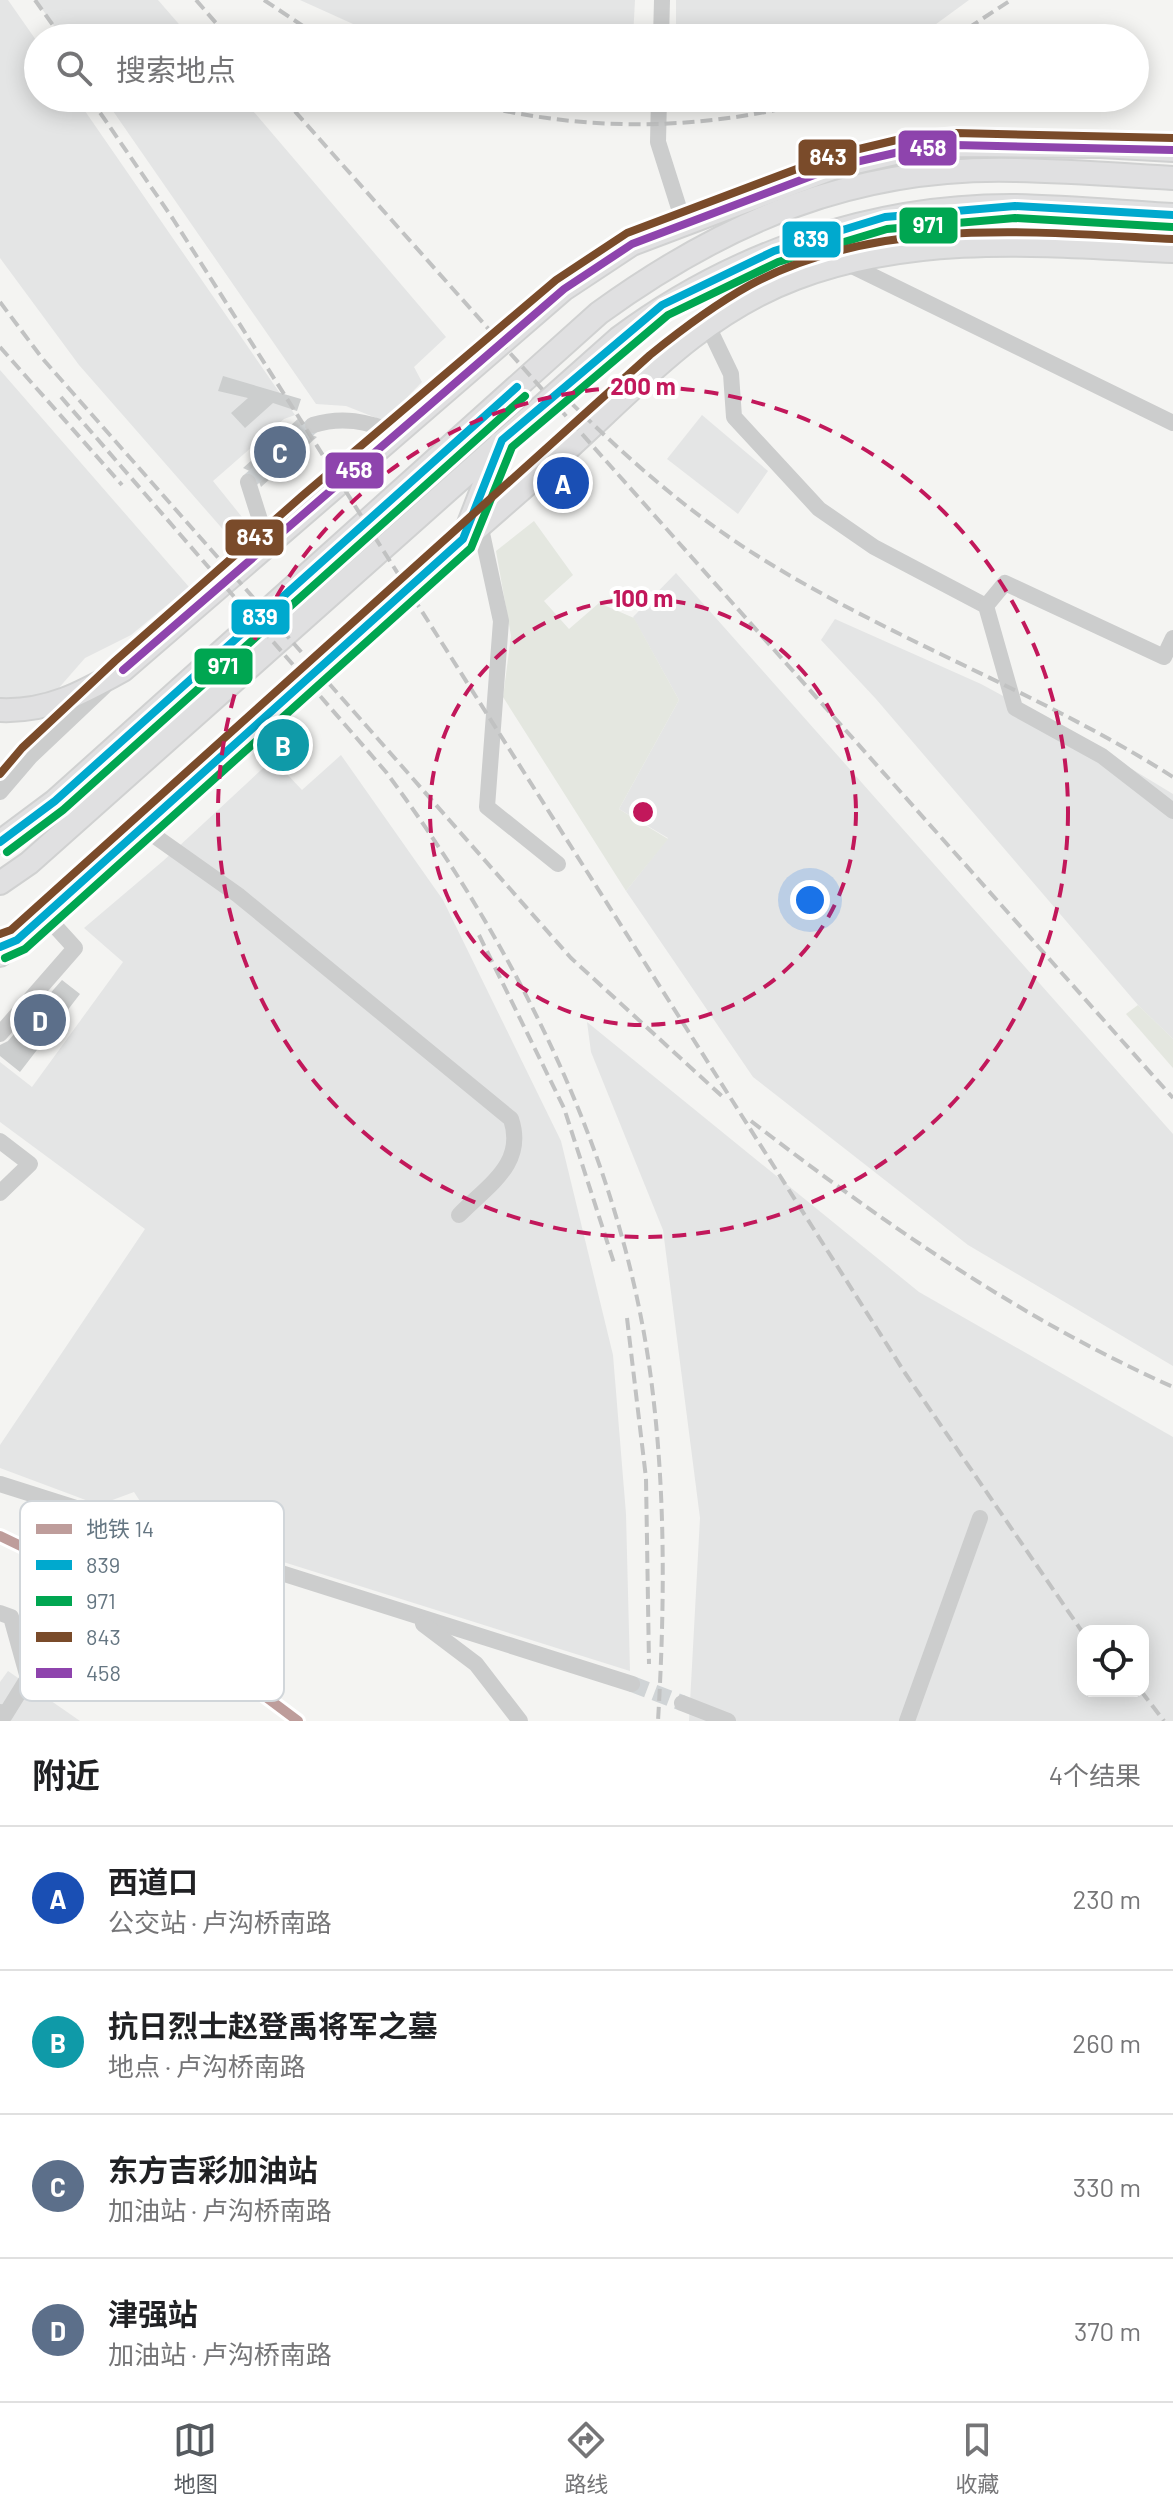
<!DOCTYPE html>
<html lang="zh">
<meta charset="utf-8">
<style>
body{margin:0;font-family:Barlow,"Noto Sans SC",sans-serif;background:#f6f6f6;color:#202124}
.controls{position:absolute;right:24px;bottom:24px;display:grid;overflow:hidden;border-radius:16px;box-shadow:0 4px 20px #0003}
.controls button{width:72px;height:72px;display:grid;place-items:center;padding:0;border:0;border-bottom:2px solid #e0e0e0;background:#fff;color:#202124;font:40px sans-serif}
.you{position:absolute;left:810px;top:900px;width:28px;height:28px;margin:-20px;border:6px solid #fff;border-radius:50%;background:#1a73e8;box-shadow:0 0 0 12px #1a73e833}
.badge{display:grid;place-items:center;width:52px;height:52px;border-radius:50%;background:#565b60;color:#fff;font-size:26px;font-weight:700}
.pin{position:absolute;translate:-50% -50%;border:4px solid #fff;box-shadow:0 2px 8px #0006}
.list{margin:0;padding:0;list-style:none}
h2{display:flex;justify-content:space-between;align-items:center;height:104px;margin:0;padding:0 32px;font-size:34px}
h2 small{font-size:26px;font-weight:400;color:#757577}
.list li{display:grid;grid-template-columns:52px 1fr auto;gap:24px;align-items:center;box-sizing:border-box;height:144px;padding:0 32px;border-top:2px solid #e0e0e0}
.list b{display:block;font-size:30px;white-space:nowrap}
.list p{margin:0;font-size:26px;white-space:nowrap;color:#757577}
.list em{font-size:26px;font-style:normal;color:#757577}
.icon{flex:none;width:44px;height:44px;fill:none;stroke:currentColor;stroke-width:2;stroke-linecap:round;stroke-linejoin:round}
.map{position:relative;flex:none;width:1173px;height:1721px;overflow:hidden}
.search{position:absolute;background:#fff;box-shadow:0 4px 20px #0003;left:24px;right:24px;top:24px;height:88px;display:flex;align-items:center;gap:20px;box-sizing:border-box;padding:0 28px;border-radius:44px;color:#757577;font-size:30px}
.sheet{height:680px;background:#fff}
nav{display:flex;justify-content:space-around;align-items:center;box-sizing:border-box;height:112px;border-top:2px solid #e0e0e0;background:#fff;font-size:22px;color:#757577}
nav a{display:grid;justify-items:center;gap:4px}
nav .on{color:#565b60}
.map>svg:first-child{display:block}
</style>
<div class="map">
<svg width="1173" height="1721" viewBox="0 0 1173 1721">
<rect width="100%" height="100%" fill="#f4f4f2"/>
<g fill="#e4e5e5" fill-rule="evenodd">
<polygon points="0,0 8,0 38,43 38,98 76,98 295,415 284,419 213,481 250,527 234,542 79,365 0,258"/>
<polygon points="36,0 158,0 191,38 62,38"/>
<polygon points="300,0 635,0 633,38 384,38"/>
<polygon points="676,0 969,0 917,38 676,38"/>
<polygon points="104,98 242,98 446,337 414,367 422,382 384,421 346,406 316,404"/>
<polygon points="674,98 780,98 770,102 674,106"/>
<polygon points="0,370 189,587 131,635 85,658 57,690 32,701 0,699"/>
<polygon points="702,415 768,471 738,514 667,459"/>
<polygon points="676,573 1173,1134 1173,1366 968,1245 753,1077 626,891 668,838 619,809 679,700 633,617"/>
<polygon points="835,619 981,684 1079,737 1173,794 1173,1039 1138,1005 876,699 821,640"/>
<polygon points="341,755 443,900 561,1141 613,1355 626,1514 630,1671 153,1521 134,1492 99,1505 0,1468 0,1445 145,1229 0,1122 0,1062 32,1087 123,962 84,928 163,861 273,759 302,790"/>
<path d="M587 1022 919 1292 1173 1437V1721H689L700 1518 663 1230 591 1052ZM1083 1631H1143V1691H1083Z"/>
<polygon points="8,1671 80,1721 0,1721 0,1682"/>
</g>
<g fill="#e4e7e0">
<polygon points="534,521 573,575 544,601 569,629 599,603 634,618 679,700 619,809 668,839 626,891 503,697 511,636 496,551"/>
<polygon points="1138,1005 1173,1039 1173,1068 1126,1014"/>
</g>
<g fill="#cccece">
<polygon points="223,376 301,399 297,411 273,403 245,428 231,413 248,398 218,391"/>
<polygon points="300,417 305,432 317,437 261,487 256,474 243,468"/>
<polygon points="62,980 80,994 20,1072 0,1056 0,1045 8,1041"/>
</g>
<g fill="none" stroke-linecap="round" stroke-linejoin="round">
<g stroke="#d0d4d6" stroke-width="16" stroke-dasharray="16 8" stroke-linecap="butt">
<polyline points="248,482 313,425"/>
<polyline points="632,1684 682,1703"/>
</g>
<g stroke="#d0d1d1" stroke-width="26">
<g id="highway">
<polyline points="465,534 500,443"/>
<path d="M0 710C48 712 82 693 123 670L564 289 632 244 838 166 908 150 955 145 1101 146 1173 150"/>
<path d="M0 842 55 801 599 313C726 221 855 166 1015 170 1068 171 1121 175 1173 178"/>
<path d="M0 883 29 863 619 338C733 253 873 205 1015 206 1068 207 1121 212 1173 215"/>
<path d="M0 955C181 798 354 633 536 477 621 405 689 318 796 278 918 232 1046 245 1173 251"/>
</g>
</g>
<polyline stroke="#cacaca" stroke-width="3" stroke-dasharray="4 4" stroke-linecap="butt" points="268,738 278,749 290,738 280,727"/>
<g stroke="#cccdcd" stroke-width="16">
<polyline points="661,38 662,0"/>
<polyline points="659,98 658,142 684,224"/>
<polyline points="846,263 1173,423"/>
<polyline points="707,324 731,374 734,417 819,509 874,547 986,606 1015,708 1102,756 1173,811"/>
<path d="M313 425C342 416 367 421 395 433"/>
<polyline points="248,482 267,542"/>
<polyline points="480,524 501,621 487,807 558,864"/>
<polyline points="986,606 1005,583 1164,657 1173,638"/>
<polyline points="0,792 30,757 104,687"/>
<path d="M142 827 238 895 511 1119C526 1164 488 1185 459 1215"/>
<polyline points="0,1034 75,948 45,915"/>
<polyline points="0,1141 30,1164 0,1193"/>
<polyline points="0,1484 632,1684"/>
<polyline points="0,1613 11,1617 28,1678 5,1715 0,1712"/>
<polyline points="423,1624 476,1664 520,1721"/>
<polyline points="682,1703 728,1721"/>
<polyline points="907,1721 980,1518"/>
</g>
<use href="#highway" stroke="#e0e0e1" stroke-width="22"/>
<g stroke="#c1c2c2" stroke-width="4" stroke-dasharray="12 6" stroke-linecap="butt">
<polyline points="35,0 62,38"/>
<polyline points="196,0 229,38"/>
<polyline points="264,0 321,38"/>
<polyline points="953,38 1011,0"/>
<polyline points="90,98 173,219 905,1373 1083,1633"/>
<polyline points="283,98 1173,1098"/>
<path d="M451 98C576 133 699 133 825 98"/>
<polyline points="0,302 42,358 571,958 724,1098"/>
<polyline points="0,347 122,485"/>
<path d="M557 389C619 451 682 508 756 555 889 639 1040 692 1173 777"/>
<path d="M61 397 386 772C515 946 617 1148 649 1364 666 1483 665 1602 658 1721"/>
<polyline points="479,935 564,1108 614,1263"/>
<path d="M751 1121C883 1223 1021 1319 1173 1387"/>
<polyline points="627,1318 646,1478 649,1664"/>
<polyline points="1141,1691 1164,1721"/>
</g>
<g stroke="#fff" stroke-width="14">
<g id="bus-1">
<polyline points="0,842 55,801 517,387"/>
<polyline points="0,947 17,940 463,539 502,440 662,305 774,251 885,217 1015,206 1173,215"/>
</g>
</g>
<g stroke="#fff" stroke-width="14">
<g id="bus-2">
<polyline points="7,852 63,810 525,396"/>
<polyline points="5,958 25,949 471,548 512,447 668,315 778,262 887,229 1015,218 1172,227"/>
</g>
</g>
<g stroke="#fff" stroke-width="14">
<g id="bus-3">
<polyline points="0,774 22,748 115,661 302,496 556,280 627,233 834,155 905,138 955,133 1173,138"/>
<path d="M0 934 11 930 650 355C682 329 714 305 750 285 878 216 1033 232 1173 239"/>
</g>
</g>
<g stroke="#fff" stroke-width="14">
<polyline id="bus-4" points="123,670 564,289 632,244 838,166 908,150 955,145 1173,150"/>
</g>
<use href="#bus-1" stroke="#00a9ce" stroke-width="8"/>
<use href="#bus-2" stroke="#00a651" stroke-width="8"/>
<use href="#bus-3" stroke="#7a4b2a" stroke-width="8"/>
<use href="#bus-4" stroke="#8e44ad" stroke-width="8"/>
<g stroke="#fff" stroke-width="16">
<polyline id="metro-1" points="0,1536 75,1572 193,1642 298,1721"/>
</g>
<use href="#metro-1" stroke="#be9d9b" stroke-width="10"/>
</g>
<g fill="none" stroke="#c2185b" stroke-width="4" stroke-dasharray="14 10">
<circle cx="643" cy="812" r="213"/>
<circle cx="643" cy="812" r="425"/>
</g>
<rect x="20" y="1501" width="264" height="200" rx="12" fill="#fff" stroke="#d1d6da" stroke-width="2"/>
<rect x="36" y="1524" width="36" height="10" fill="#be9d9b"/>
<rect x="36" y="1560" width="36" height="10" fill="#00a9ce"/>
<rect x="36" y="1596" width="36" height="10" fill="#00a651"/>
<rect x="36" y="1632" width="36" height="10" fill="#7a4b2a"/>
<rect x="36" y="1668" width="36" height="10" fill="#8e44ad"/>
<g font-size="22" fill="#657682">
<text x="86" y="1537">地铁 14</text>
<text x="86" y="1573">839</text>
<text x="86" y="1609">971</text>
<text x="86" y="1645">843</text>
<text x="86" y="1681">458</text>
</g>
<circle cx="643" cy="812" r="12" fill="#c2185b" stroke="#fff" stroke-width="4"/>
<g font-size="24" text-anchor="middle" font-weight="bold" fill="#c2185b" stroke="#fff" stroke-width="8" stroke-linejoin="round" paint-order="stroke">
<text x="643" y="395">200 m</text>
<text x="643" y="607">100 m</text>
</g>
<g stroke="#fff" stroke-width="3">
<rect x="897" y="129" width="61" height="38" rx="8" fill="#8e44ad"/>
<rect x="797" y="138" width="61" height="39" rx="8" fill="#7a4b2a"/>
<rect x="898" y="206" width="61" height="39" rx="8" fill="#00a651"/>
<rect x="781" y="220" width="61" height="39" rx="8" fill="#00a9ce"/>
<rect x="324" y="451" width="61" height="39" rx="8" fill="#8e44ad"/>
<rect x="224" y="518" width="61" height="39" rx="8" fill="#7a4b2a"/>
<rect x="230" y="598" width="61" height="38" rx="8" fill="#00a9ce"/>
<rect x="193" y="647" width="61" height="39" rx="8" fill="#00a651"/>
</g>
<g font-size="22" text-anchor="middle" font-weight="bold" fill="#fff">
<text x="928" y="156">458</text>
<text x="828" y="165">843</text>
<text x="928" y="233">971</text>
<text x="811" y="247">839</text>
<text x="354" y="478">458</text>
<text x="255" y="545">843</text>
<text x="260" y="625">839</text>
<text x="223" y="674">971</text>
</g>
</svg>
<div class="controls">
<button><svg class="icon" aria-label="locate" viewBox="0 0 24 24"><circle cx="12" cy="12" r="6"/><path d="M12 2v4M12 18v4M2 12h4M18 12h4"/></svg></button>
</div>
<div class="you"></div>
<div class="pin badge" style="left:563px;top:483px;background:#1a4fb4">A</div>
<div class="pin badge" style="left:283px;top:745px;background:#0f9aa8">B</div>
<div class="pin badge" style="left:280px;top:452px;background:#5c6f8a">C</div>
<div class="pin badge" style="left:40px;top:1020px;background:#5c6f8a">D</div>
<div class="search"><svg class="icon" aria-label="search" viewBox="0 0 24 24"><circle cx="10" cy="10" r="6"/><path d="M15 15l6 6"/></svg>搜索地点</div>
</div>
<section class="sheet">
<h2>附近<small>4个结果</small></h2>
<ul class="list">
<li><span class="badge" style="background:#1a4fb4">A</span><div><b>西道口</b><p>公交站 · 卢沟桥南路</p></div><em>230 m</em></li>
<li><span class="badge" style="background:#0f9aa8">B</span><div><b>抗日烈士赵登禹将军之墓</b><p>地点 · 卢沟桥南路</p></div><em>260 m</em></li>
<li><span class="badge" style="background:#5c6f8a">C</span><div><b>东方吉彩加油站</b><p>加油站 · 卢沟桥南路</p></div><em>330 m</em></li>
<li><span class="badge" style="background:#5c6f8a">D</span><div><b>津强站</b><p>加油站 · 卢沟桥南路</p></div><em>370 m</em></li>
</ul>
</section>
<nav>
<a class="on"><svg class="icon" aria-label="map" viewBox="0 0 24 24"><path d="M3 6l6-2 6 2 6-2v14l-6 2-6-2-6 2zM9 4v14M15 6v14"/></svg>地图</a>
<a><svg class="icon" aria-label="directions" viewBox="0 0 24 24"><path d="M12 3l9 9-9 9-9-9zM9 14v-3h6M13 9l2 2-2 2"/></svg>路线</a>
<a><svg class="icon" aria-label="saved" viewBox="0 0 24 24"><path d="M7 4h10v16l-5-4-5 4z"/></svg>收藏</a>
</nav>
